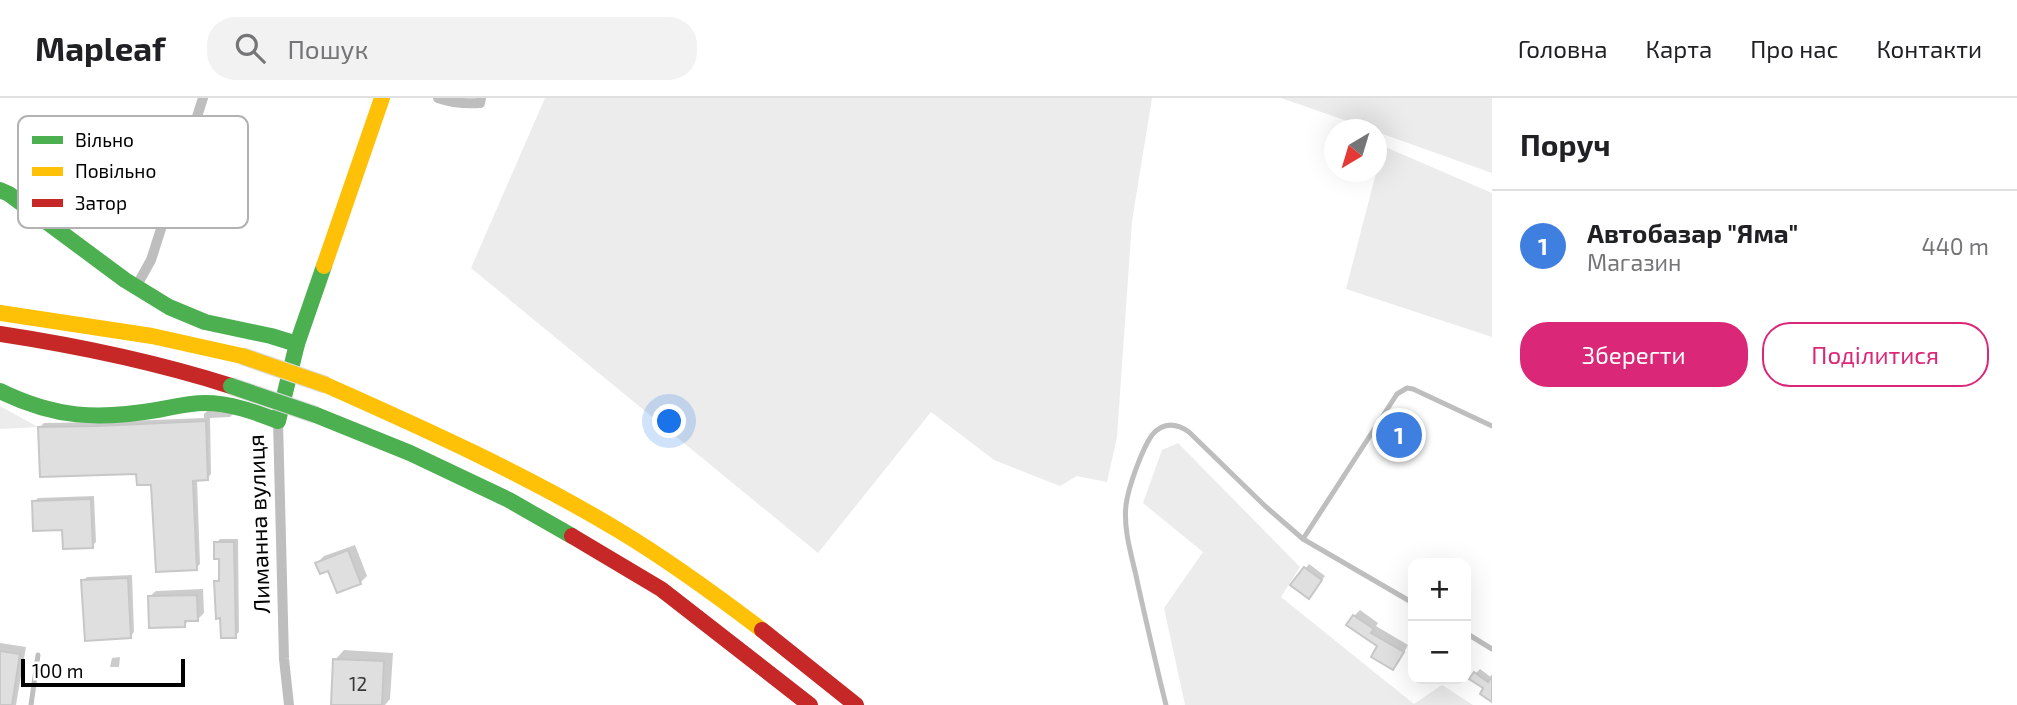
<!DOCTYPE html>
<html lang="uk">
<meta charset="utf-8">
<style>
body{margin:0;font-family:"Exo 2",sans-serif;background:#f2f2f2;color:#202124}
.controls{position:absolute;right:21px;bottom:21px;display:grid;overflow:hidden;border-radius:14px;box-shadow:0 7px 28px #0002}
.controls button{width:63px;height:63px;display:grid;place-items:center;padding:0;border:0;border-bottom:2px solid #e0e0e0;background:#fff;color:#202124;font:35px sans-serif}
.compass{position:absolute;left:1324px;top:21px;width:63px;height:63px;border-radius:50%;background:#fff;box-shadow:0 7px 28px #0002;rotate:218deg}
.scale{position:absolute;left:21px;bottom:18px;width:164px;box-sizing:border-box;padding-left:7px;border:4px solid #000;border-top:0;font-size:19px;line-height:24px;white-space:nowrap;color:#000;-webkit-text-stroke:5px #fff;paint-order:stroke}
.you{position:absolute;left:670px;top:324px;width:24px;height:24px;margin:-18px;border:5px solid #fff;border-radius:50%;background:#1a73e8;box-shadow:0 0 0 10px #1a73e833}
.badge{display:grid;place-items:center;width:46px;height:46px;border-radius:50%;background:#db2777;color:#fff;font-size:23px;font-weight:700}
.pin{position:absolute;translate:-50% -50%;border:4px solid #fff;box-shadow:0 2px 7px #0006}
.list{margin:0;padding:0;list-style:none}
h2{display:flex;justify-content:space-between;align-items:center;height:91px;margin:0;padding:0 28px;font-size:30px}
h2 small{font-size:23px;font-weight:400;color:#757577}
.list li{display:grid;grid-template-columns:46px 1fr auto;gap:21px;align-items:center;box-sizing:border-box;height:112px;padding:0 28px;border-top:2px solid #e0e0e0}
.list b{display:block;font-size:26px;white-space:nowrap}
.list p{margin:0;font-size:23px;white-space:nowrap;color:#757577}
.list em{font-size:23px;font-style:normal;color:#757577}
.actions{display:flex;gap:14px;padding:21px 28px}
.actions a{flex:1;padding:16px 0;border:2px solid #db2777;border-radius:28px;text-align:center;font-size:24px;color:#db2777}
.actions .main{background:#db2777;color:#fff}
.icon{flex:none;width:38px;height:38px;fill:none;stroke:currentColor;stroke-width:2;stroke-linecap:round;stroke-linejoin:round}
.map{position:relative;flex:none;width:1492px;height:607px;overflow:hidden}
header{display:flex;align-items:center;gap:42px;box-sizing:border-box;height:98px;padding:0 35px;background:#fff;border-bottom:2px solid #e0e0e0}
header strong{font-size:33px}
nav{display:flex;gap:38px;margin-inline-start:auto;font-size:24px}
.search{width:490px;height:63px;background:#f2f2f2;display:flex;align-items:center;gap:18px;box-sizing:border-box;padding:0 24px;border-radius:28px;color:#757577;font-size:26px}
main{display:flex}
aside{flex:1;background:#fff}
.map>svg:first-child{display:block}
</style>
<header>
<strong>Mapleaf</strong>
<div class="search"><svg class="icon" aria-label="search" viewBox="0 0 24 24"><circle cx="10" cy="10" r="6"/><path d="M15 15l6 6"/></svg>Пошук</div>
<nav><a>Головна</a><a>Карта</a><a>Про нас</a><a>Контакти</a></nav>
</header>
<main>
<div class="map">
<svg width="1492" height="607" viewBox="0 0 1492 607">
<rect width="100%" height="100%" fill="#fff"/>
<g fill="#ececec">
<polygon points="545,0 1152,0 1132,123 1117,339 1107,384 1077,378 1060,388 994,362 931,314 818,455 471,170"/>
<polygon points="1281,0 1492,0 1492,75 1377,34 1377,32 1370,31"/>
<polygon points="1383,48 1492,95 1492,239 1346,191"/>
<polygon points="0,308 38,329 0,331"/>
<polygon points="1178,345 1300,469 1281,499 1414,606 1442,587 1473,607 1185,607 1164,510 1203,454 1143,405 1162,352"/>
</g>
<g fill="#0003">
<polygon points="208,312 234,315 230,319 210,320 211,376 207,381 197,381 200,466 196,470 153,385 138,374 40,329 44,325 101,324 204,320 204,316"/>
<polygon points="94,398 96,444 92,448 64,430 34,404 38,400"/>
<polygon points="220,441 238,441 239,534 235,538 216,484 221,479 221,459 216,445"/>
<polygon points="355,447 367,478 360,485 317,465 324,458"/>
<polygon points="1309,466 1325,478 1312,494 1293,487"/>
<polygon points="132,477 134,534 130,539 83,483 87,479"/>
<polygon points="203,491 204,515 198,521 191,521 184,527 149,499 156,493"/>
<polygon points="1360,512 1378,525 1376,528 1408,547 1399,564 1393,570 1380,548 1354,518"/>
<polygon points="0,545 26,549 16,607 0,607"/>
<polygon points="344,552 393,555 390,601 385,607 333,607 335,562"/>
<polygon points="120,559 119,569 110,569 112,560"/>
<polygon points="1480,571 1492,580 1492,602 1482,595 1486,590 1476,575"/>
</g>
<g fill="#dfdfdf" stroke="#c7c7c7" stroke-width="2">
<polygon points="206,323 208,382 193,383 197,472 156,474 151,387 137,387 136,376 40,379 38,329 96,328"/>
<polygon points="91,401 93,450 63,451 62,432 33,433 32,403"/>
<polygon points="214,444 234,444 236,540 221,540 220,520 216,521 214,483 219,483 219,461 214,461"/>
<polygon points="348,452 361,486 337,495 328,473 320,476 315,465"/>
<polygon points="1304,469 1322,482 1309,501 1290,487"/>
<polygon points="128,480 131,540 85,543 81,482"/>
<polygon points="197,497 198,523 185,523 185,529 149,530 148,498"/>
<polygon points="1353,517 1374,531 1371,535 1404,554 1393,572 1371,559 1377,548 1346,527"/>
<polygon points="0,553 20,556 12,607 0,607"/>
<polygon points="333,561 384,563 382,607 331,607"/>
<polygon points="1474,574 1488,584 1492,578 1492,604 1480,596 1483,590 1469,581"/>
</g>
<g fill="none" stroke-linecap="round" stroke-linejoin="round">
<g stroke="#bebebe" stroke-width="5">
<polyline points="1303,441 1397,296 1407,290 1413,291 1492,328"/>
<polyline points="1466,535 1492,551"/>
<polyline points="31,607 38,557"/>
<path d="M1166 607C1156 567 1147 527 1138 487 1133 461 1123 434 1126 407 1128 390 1142 351 1152 337 1163 324 1176 325 1189 334L1265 408 1303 441 1413 505"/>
</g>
<g stroke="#bebebe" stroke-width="10">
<path d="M438 0C452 5 465 6 480 5L481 0"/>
<polyline points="136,189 151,162 203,0"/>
<polyline points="278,323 284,561 289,607"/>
</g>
<g stroke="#4caf50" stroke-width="16">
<polyline points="0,92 9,96 125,182 169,209 205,224 271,238 297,246"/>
<path d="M0 293C55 320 98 322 157 312 173 309 189 305 205 305 230 305 255 314 278 323L297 246 324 168"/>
<polyline points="316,317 410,355 509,402 572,438"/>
</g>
<g stroke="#ffc107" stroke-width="16">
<polyline points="324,168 382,0"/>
<polyline points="0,215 152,238 242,258"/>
<path d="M326 287C425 331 525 376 618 432 668 462 716 497 762 532"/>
</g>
<g stroke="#c62828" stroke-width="16">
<path d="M0 236C79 248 155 264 231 288"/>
<polyline points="572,438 661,491 810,607"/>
<polyline points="762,532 856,607"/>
</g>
<g stroke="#dbdbdb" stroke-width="18" stroke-linecap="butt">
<polyline id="fast-bridge" points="231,288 316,317"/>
</g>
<g stroke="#dbdbdb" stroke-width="18" stroke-linecap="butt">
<polyline id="slow-bridge" points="242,258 326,287"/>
</g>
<use href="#fast-bridge" stroke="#4caf50" stroke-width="16"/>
<use href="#slow-bridge" stroke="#ffc107" stroke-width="16"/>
</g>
<g text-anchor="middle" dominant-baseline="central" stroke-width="7" stroke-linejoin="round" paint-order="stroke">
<g font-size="19" fill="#383838">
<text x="358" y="585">12</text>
</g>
<g font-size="23" fill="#000" stroke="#fff">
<text transform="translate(258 426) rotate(-92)">Лиманна вулиця</text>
</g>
</g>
<rect x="18" y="18" width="230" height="112" rx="10" fill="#fff" stroke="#b2b2b2" stroke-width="2"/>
<rect x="32" y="38" width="31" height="8" fill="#4caf50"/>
<rect x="32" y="69" width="31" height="9" fill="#ffc107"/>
<rect x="32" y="101" width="31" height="8" fill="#c62828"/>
<g font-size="19" fill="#000">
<text x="75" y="49">Вільно</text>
<text x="75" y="80">Повільно</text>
<text x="75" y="112">Затор</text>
</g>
</svg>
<div class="controls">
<button>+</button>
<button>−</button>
</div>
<svg class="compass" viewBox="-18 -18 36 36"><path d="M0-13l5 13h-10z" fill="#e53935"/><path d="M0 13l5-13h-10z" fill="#757577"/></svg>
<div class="scale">100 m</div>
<div class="you"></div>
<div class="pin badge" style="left:1399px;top:337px;background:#3f7fe0">1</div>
</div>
<aside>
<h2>Поруч<small></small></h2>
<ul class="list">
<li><span class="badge" style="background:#3f7fe0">1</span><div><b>Автобазар &quot;Яма&quot;</b><p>Магазин</p></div><em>440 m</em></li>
</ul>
<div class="actions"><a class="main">Зберегти</a><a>Поділитися</a></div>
</aside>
</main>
